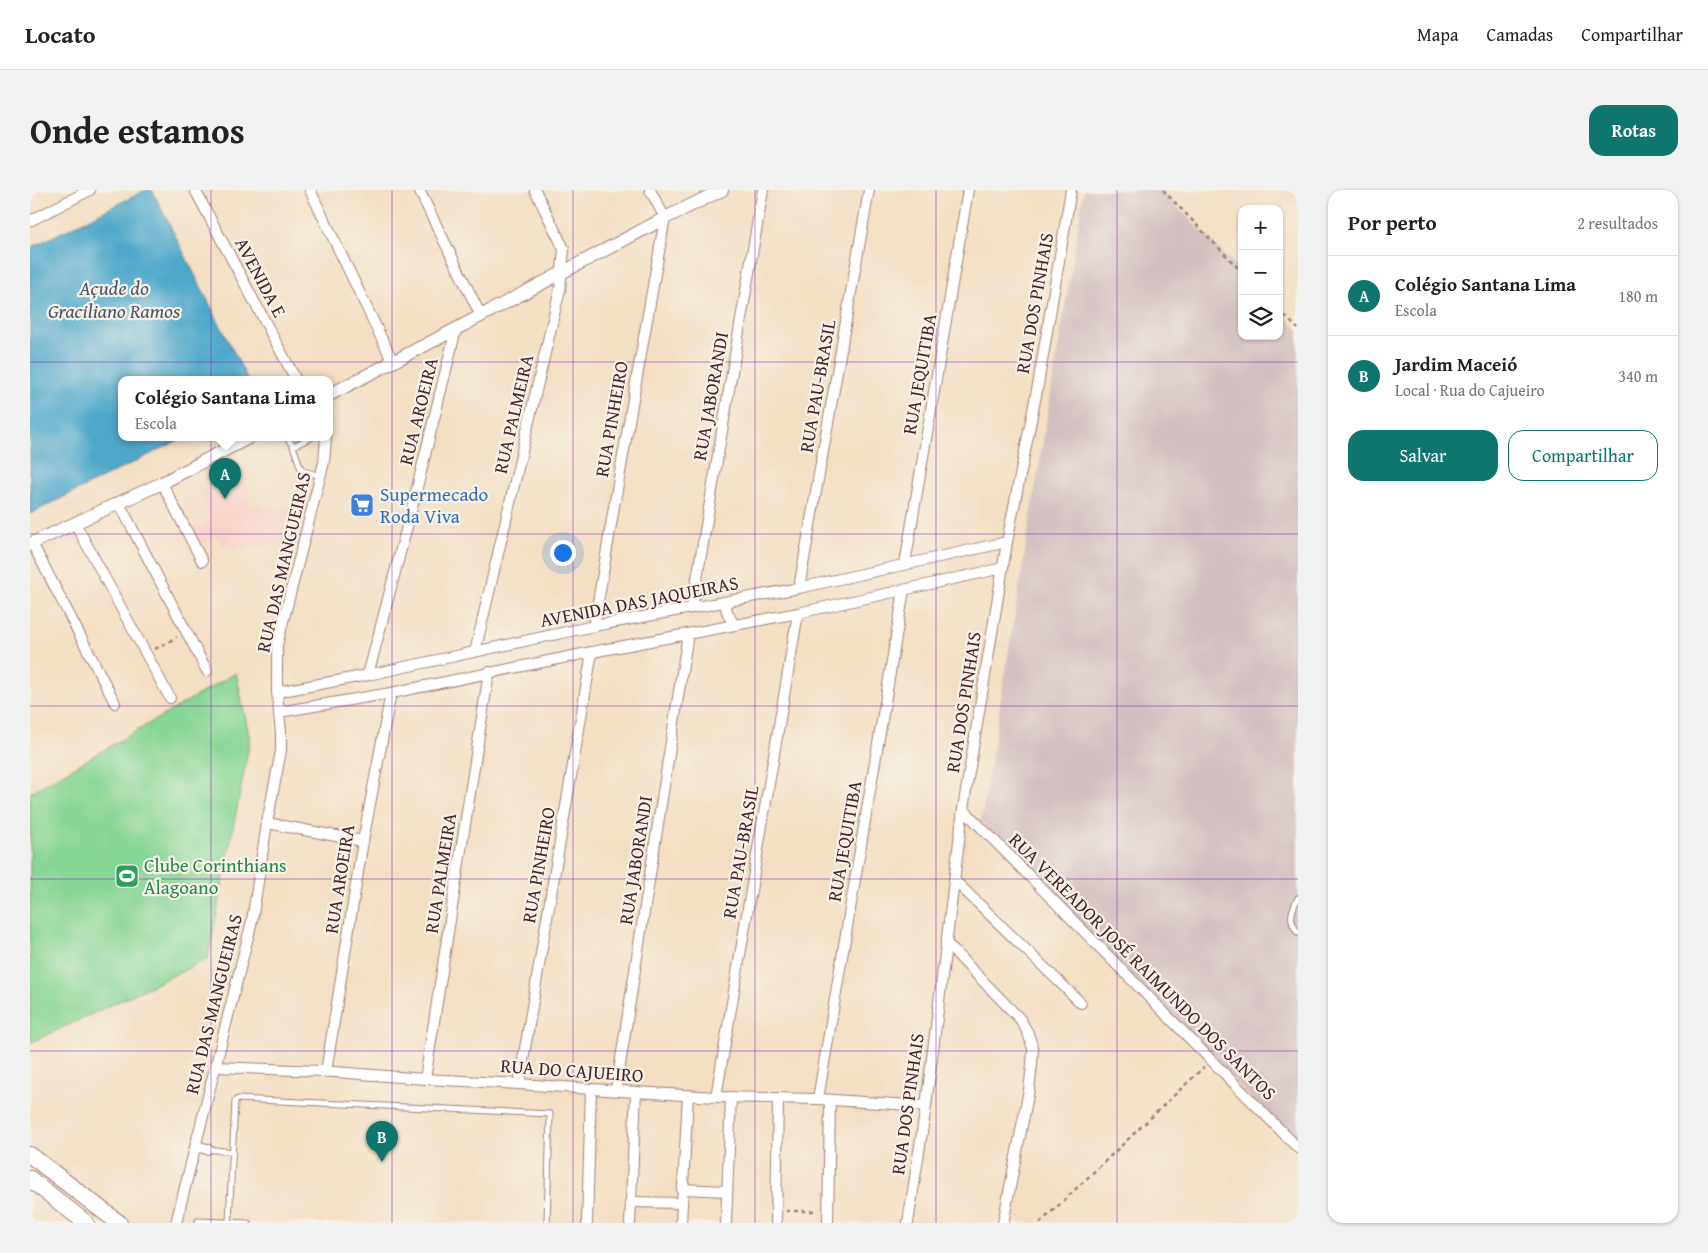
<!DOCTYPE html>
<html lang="pt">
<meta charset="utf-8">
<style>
body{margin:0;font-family:"Gentium Book Plus",serif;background:#f2f2f2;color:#222}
.controls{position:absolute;right:15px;top:15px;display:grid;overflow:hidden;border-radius:10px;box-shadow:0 1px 4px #0004}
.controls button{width:45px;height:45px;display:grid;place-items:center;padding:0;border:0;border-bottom:1px solid #e0e0e0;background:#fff;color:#222;font:25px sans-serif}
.you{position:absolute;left:532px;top:362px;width:18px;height:18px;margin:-12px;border:4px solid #fff;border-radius:50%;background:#1a73e8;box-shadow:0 0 0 8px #1a73e833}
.badge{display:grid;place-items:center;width:32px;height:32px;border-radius:50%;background:#0f766e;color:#fff;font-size:16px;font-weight:700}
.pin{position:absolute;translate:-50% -41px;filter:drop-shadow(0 1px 2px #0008)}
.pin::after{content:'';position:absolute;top:26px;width:18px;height:15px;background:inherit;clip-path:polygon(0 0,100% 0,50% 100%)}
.popup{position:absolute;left:88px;top:186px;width:215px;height:65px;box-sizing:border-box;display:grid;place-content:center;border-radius:10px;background:#fff;filter:drop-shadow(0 1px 4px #0005);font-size:16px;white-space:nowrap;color:#767676}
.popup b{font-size:19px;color:#222}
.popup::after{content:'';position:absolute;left:50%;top:100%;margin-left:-10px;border:10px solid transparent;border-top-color:#fff}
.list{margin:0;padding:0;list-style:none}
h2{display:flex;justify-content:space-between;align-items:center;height:65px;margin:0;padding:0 20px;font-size:21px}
h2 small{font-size:16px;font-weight:400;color:#767676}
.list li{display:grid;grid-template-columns:32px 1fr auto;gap:15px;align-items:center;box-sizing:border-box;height:80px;padding:0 20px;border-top:1px solid #e0e0e0}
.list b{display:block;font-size:19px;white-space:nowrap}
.list p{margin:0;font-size:16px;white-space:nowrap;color:#767676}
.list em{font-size:16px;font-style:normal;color:#767676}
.actions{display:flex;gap:10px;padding:15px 20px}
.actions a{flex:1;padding:11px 0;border:1px solid #0f766e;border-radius:15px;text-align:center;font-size:18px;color:#0f766e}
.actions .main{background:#0f766e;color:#fff}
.icon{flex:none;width:28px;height:28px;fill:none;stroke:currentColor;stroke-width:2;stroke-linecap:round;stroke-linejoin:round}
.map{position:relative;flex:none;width:1268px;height:1033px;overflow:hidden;border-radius:15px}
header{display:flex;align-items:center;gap:30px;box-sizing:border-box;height:70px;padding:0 25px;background:#fff;border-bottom:1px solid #e0e0e0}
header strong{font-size:24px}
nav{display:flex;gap:28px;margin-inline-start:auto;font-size:18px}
.intro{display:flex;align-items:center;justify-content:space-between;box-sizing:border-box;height:120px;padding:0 30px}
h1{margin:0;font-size:35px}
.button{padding:12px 22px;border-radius:15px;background:#0f766e;color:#fff;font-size:18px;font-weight:700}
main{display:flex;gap:30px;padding:0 30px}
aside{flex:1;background:#fff;border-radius:15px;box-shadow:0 1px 4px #0004}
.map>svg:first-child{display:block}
</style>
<header>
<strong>Locato</strong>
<nav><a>Mapa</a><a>Camadas</a><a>Compartilhar</a></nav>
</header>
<div class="intro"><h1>Onde estamos</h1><a class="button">Rotas</a></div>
<main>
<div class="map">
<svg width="1268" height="1033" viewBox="0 0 1268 1033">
<rect width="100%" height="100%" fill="#f7f3e8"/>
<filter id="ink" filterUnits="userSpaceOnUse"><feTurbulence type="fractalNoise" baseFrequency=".02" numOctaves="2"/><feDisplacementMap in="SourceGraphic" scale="10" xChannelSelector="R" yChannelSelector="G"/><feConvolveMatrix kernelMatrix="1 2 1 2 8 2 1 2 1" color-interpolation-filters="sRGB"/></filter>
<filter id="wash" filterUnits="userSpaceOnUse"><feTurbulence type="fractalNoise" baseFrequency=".0096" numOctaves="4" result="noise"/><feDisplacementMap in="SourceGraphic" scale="20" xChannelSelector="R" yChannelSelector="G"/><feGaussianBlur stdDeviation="1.12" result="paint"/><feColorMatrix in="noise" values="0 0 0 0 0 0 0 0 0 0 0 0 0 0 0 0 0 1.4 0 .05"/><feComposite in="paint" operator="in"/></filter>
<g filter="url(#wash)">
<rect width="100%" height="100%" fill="#f3dfc3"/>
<polygon fill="#f7d1c8" points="219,274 218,316 260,320 263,355 190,358 188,347 165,358 157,343 181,329 170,301"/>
<polygon fill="#d2bfc0" points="1054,0 1131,0 1212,82 1212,146 1249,146 1249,120 1268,139 1268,956 951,631"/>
<polygon fill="#86d695" stroke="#687a60" points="206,483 220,550 178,769 0,853 0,603"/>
<polygon fill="#4da7cb" stroke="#4c637b" points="116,0 122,0 218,190 91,190 91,248 153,248 0,324 0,58"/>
</g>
<g filter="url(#ink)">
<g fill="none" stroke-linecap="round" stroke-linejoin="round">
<g stroke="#9e7f77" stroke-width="7">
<g id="service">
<polyline points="257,248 263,256"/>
<polyline points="281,248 263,256 271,279 273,281 291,286"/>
<path d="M1268 708C1261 721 1258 730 1268 743"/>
<polyline points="177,959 203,962"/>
<polyline points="168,1031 218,1033"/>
<polyline points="199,1032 205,911 208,909 520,924 517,1033"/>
</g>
</g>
<g stroke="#9e7f77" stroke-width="12">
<g id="minor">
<polyline points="165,0 266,190"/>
<polyline points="280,0 363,172"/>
<polyline points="389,0 451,126"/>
<polyline points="0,31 60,0"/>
<polyline points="132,293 172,371"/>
<polyline points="89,313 177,481"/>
<polyline points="45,333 140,508"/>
<polyline points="2,353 85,513"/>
<polyline points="875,374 938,0"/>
<polyline points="769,398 839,0"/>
<polyline points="694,412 698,424 704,435"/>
<polyline points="662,418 733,0"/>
<polyline points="564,436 585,311 635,28 620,0"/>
<polyline points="445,462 530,99 534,59 505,0"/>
<polyline points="338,485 385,306 426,139"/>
<polyline points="247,502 338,485 564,436 769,398 977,352"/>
<polyline points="249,522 361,503 562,462 768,423 973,378"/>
<polyline points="933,619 1268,958"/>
<polyline points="237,633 333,651"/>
<polyline points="924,690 1051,813"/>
<polyline points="916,753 990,829 998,843 1003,859 1002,875 999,900 973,1033"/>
<polyline points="186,877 292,881 395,889 489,894 606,902 686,907 788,909 896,916"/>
<polyline points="296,882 333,651 361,503"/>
<polyline points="395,889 459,482"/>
<polyline points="489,894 562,462"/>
<polyline points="586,900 658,444"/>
<polyline points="686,907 768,423"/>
<polyline points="788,909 874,400"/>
<polyline points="166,956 177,959"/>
<polyline points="652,999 697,1001"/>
<polyline points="600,1012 651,1013"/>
<polyline points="146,1033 222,731 237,633 251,561 251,543 247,502 247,455 294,272 296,248"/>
<polyline points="557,1033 561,899"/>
<polyline points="600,1033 606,902"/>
<polyline points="651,1033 658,905"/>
<polyline points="696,1033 701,907"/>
<polyline points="746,1033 748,908"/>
<polyline points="798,1033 800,910"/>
<polyline points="878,1033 896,916 933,619 977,352 1008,195 1041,0"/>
</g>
</g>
<g stroke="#9e7f77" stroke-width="14">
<g id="tertiary">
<polyline points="299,205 426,139 635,28 692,0"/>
<polyline points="0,354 132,293 218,248"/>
</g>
</g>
<g stroke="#9e7f77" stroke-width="18">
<g id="primary">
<polyline points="0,965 89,1033"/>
<polyline points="0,989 56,1033"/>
</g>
</g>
<g stroke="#9e7f77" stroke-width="2.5" stroke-dasharray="4 4" stroke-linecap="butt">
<polyline points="1133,0 1212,82"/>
<polyline points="1249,120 1268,139"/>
<polyline points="125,459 147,447"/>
<polyline points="756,1021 788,1021"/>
<polyline points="1010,1033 1174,877"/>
</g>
<use href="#service" stroke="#fff" stroke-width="5"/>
<use href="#minor" stroke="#fff" stroke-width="10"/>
<use href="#tertiary" stroke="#fff" stroke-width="12"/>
<use href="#primary" stroke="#fff" stroke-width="16"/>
</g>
</g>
<path fill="none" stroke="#7b2cbf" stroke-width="1" stroke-opacity="0.55" d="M181 0V1033M362 0V1033M543 0V1033M725 0V1033M906 0V1033M1087 0V1033M0 172H1268M0 344H1268M0 516H1268M0 689H1268M0 861H1268"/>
<defs>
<g id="supermarket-square" transform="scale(1.25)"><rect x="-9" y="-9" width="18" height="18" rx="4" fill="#3f7fe0" stroke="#f7f3e8"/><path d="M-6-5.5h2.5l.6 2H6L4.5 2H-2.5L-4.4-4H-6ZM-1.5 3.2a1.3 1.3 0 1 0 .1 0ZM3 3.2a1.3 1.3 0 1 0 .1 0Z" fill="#fff"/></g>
<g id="stadium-square" transform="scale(1.25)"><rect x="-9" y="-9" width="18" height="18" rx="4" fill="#2e9e5b" stroke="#f7f3e8"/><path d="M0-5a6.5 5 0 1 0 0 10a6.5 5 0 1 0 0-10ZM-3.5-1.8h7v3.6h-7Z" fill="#fff"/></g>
</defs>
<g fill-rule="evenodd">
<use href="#supermarket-square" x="332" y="315"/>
<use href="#stadium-square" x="97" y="686"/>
</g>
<g text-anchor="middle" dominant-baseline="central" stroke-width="4.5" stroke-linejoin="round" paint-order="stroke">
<g font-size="19" fill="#4a1f2b" stroke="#f7f3e8">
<text transform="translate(231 87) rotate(62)">AVENIDA E</text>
<text transform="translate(1004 113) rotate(-80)">RUA DOS PINHAIS</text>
<text transform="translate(889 184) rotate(-80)">RUA JEQUITIBA</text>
<text transform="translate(787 196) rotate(-80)">RUA PAU-BRASIL</text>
<text transform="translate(680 206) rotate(-80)">RUA JABORANDI</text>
<text transform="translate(388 221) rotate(-76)">RUA AROEIRA</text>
<text transform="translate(483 224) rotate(-77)">RUA PALMEIRA</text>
<text transform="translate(581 229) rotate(-80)">RUA PINHEIRO</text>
<text transform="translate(253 372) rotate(-77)">RUA DAS MANGUEIRAS</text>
<text transform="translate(609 411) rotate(-11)">AVENIDA DAS JAQUEIRAS</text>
<text transform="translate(933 512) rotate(-81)">RUA DOS PINHAIS</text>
<text transform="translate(814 651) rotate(-80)">RUA JEQUITIBA</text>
<text transform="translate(710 662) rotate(-80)">RUA PAU-BRASIL</text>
<text transform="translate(605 670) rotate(-81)">RUA JABORANDI</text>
<text transform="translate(508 675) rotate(-80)">RUA PINHEIRO</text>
<text transform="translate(410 683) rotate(-81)">RUA PALMEIRA</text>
<text transform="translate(309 689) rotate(-81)">RUA AROEIRA</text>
<text transform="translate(1113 776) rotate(45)">RUA VEREADOR JOSÉ RAIMUNDO DOS SANTOS</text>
<text transform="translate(183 814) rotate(-76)">RUA DAS MANGUEIRAS</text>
<text transform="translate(542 880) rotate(4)">RUA DO CAJUEIRO</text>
<text transform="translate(877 914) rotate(-82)">RUA DOS PINHAIS</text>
</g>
<g font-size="19" fill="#366cbe" stroke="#f7f3e8" text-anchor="start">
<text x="350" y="304">Supermecado<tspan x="350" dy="22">Roda Viva</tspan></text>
</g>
<g font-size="19" fill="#27864d" stroke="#f7f3e8" text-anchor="start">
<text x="114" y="675">Clube Corinthians<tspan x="114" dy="22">Alagoano</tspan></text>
</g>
<g font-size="20" font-style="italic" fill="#4b556b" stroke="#f7f3e8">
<text x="84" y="97">Açude do<tspan x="84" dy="23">Graciliano Ramos</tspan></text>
</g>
</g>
</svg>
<div class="controls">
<button>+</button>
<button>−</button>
<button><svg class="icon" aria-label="layers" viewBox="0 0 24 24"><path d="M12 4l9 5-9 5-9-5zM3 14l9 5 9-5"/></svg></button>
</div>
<div class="you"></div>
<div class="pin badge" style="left:195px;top:309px">A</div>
<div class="popup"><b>Colégio Santana Lima</b>Escola</div>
<div class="pin badge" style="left:352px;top:972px">B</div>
</div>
<aside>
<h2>Por perto<small>2 resultados</small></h2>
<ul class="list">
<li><span class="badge">A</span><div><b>Colégio Santana Lima</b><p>Escola</p></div><em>180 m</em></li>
<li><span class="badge">B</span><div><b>Jardim Maceió</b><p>Local · Rua do Cajueiro</p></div><em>340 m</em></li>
</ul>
<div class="actions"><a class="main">Salvar</a><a>Compartilhar</a></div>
</aside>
</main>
